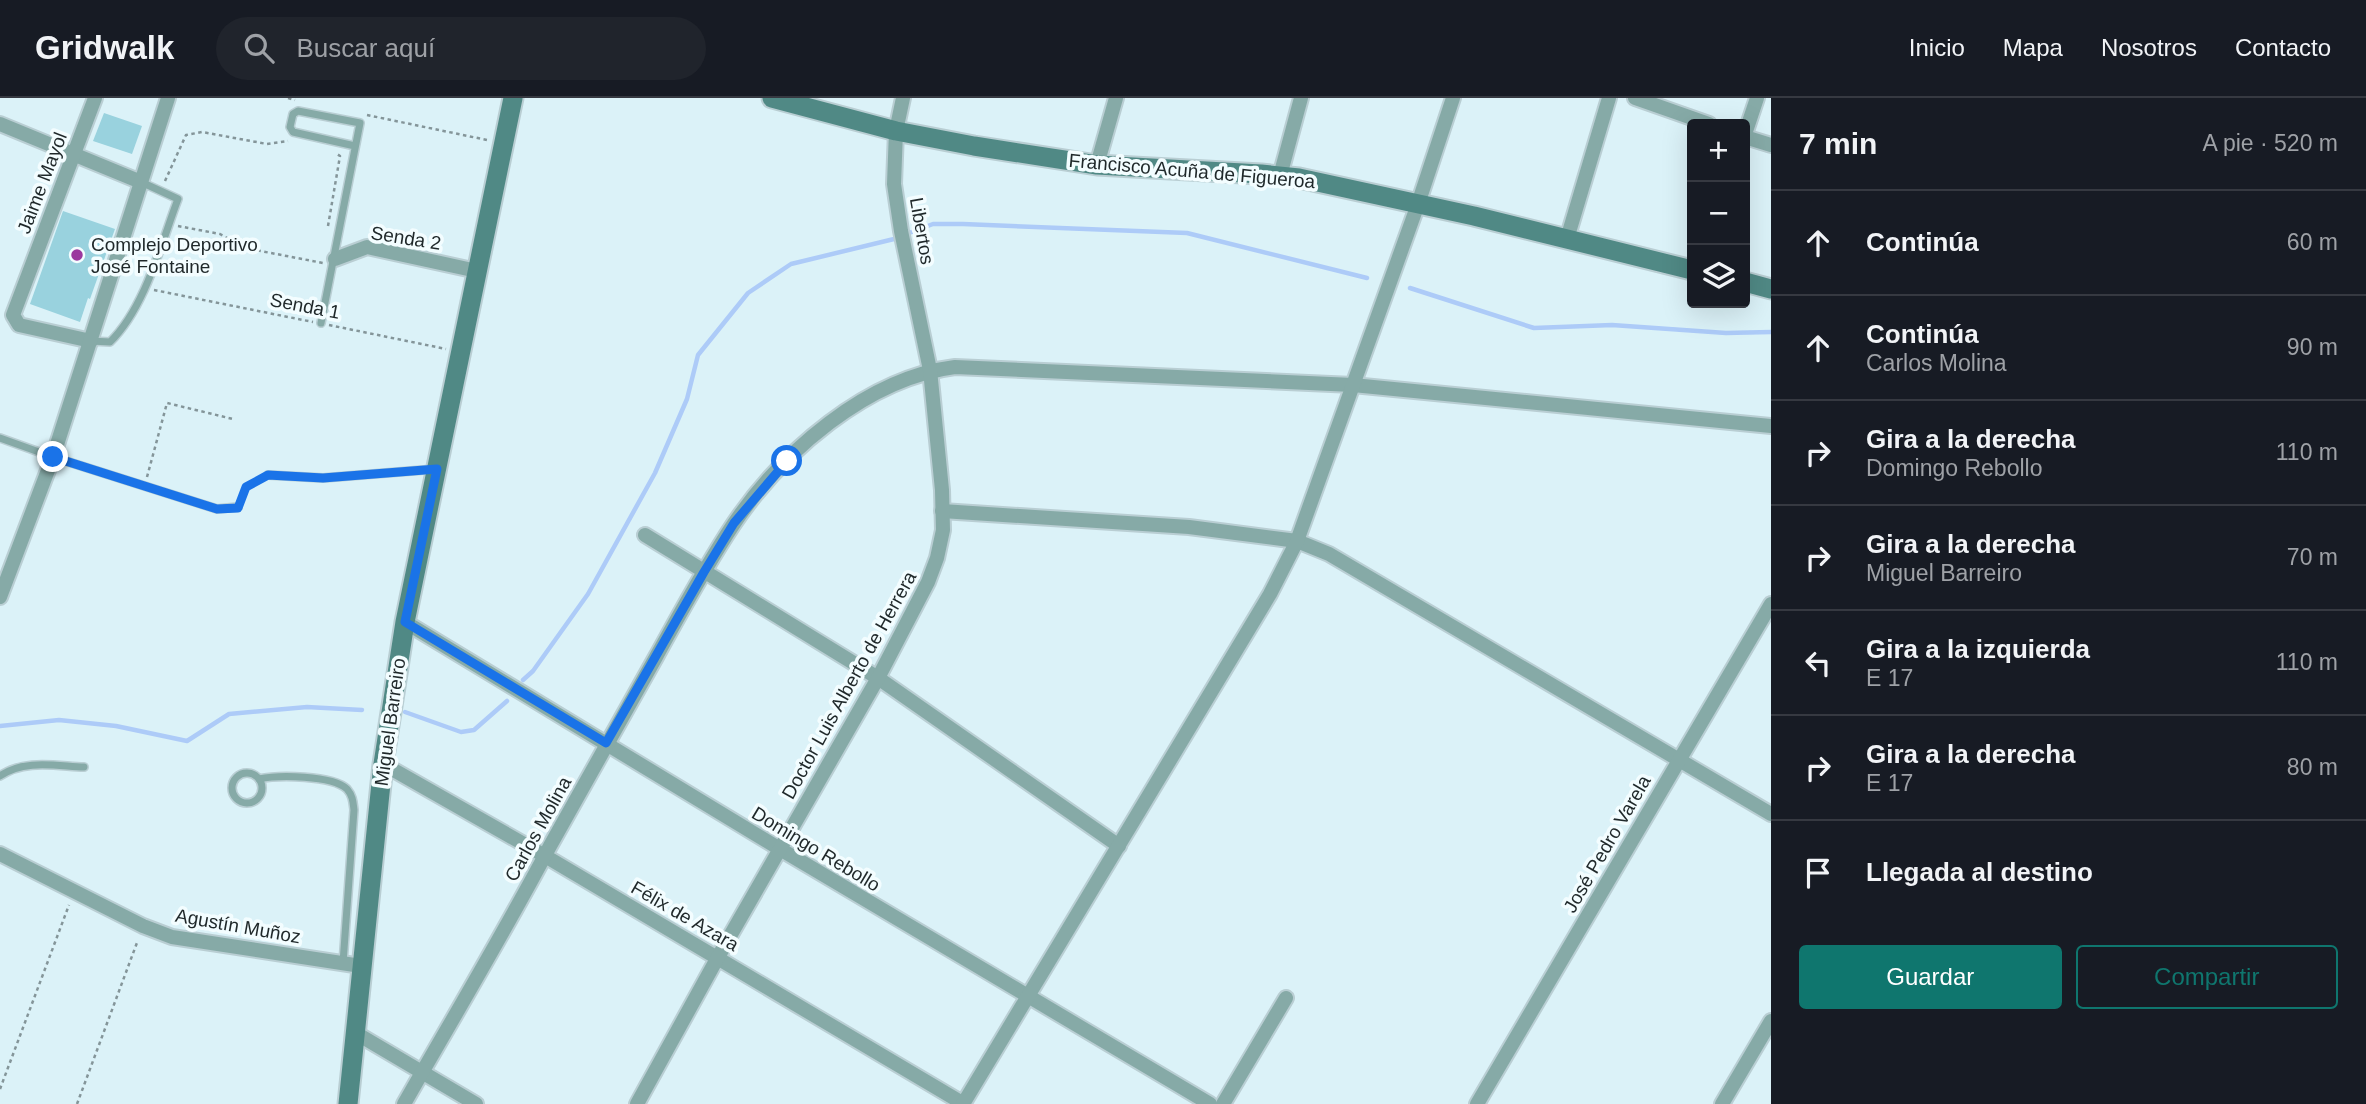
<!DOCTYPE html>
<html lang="es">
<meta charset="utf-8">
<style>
body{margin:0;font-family:Helvetica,sans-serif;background:#20242c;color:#f1f3f6}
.controls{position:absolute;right:21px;top:21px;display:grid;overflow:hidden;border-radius:7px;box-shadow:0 7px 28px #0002}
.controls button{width:63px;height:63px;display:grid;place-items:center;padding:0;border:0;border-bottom:2px solid #363941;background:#171b24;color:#f1f3f6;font:35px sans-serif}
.stop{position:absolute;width:21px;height:21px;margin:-16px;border:5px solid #1a73e8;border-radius:50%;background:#fff}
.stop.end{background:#1a73e8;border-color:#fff;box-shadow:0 2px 7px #0008}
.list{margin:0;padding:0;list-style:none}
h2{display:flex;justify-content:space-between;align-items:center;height:91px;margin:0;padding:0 28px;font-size:30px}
h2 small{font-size:23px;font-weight:400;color:#9ea1a6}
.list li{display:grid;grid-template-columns:46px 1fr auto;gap:21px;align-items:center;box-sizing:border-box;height:105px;padding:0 28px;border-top:2px solid #363941}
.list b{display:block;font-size:26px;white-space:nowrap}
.list p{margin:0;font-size:23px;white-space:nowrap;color:#9ea1a6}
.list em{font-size:23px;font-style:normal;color:#9ea1a6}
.actions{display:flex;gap:14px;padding:21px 28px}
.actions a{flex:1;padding:16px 0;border:2px solid #0f766e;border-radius:7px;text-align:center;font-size:24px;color:#0f766e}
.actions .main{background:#0f766e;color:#fff}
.icon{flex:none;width:38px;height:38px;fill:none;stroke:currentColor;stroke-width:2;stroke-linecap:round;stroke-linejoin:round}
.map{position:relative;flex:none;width:1771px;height:1006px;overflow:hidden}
header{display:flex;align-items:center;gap:42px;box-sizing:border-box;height:98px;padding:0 35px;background:#171b24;border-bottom:2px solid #363941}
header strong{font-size:33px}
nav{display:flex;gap:38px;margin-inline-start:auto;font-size:24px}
.search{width:490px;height:63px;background:#20242c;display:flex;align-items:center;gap:18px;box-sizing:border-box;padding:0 24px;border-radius:38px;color:#9ea1a6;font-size:26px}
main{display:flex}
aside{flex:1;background:#171b24}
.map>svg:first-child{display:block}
</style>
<header>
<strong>Gridwalk</strong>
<div class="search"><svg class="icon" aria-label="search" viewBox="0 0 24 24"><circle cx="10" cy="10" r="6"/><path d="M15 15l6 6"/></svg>Buscar aquí</div>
<nav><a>Inicio</a><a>Mapa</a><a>Nosotros</a><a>Contacto</a></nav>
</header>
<main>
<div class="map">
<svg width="1771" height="1006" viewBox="0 0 1771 1006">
<rect width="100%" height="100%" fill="#dbf2f8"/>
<g fill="#99d2de">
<polygon points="104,15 142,28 132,56 93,43"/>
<polygon points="63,113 115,131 90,201 88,200 80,224 30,206"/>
</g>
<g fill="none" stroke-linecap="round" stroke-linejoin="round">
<g stroke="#adcbf8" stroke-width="4.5">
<polyline points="909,135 933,126 963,126 1187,135 1367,180"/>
<polyline points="1410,190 1534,230 1612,227 1726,235 1771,234"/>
<polyline points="523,582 533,573 588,496 655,375 687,301 698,257 748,195 791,166 894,141"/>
<polyline points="405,614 461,634 474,632 507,603"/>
<polyline points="0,628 59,622 116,628 187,643 229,616 307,609 362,612"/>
</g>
<g stroke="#b9ced3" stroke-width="10">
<g id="lane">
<polyline points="321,225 360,25 298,13 293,16 290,29 293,34 355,48"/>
<path d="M91 243 110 244C145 210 161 146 178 101L141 84"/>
<polyline points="0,340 53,359 217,411 238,409"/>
<polyline points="268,377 323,380 436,371"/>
<circle cx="247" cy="690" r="15"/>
<path d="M0 678C24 661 56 668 84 669"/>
<path d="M259 681C278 677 332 677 347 691 353 698 353 704 354 712L343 865"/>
</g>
</g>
<g stroke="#b9ced3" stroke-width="18">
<g id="street">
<polyline points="1635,0 1709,26"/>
<polyline points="0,26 141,84"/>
<polyline points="1745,36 1757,0"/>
<polyline points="1745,39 1771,47"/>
<polyline points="1097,67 1116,0"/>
<polyline points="1280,78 1301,0"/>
<polyline points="1567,141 1609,0"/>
<polyline points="335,161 367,149 477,173"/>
<polyline points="91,243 19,227 13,217 95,0"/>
<polyline points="942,413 1189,429 1297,443 1329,456 1771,716"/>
<polyline points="645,437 878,580 1119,748"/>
<polyline points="0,499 53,359 168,0"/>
<polyline points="405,524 780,751 1210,1006"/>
<polyline points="383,666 545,758 964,1006"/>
<polyline points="0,756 143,828 172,839 361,868"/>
<polyline points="354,934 476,1006"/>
<path d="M404 1006C453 920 504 835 550 748 585 685 620 622 656 559 681 514 705 469 733 427 782 354 867 280 955 269L1353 287 1771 328"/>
<polyline points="637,1006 718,859 878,580 928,484 937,460 943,432 942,392 930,272 901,133 894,86 896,33 903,0"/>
<polyline points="963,1006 1270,496 1297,443 1418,106 1453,0"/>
<polyline points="1223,1006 1286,900"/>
<polyline points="1477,1006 1771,506"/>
<polyline points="1722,1006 1771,923"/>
</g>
</g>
<g stroke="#b9ced3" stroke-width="23">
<g id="secondary">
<polyline points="772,0 896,33 974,48 1097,67 1261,76 1299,80 1474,118 1692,172"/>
<polyline points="1745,184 1771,191"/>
<polyline points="348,1006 383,666 405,524 513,0"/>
</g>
</g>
<g stroke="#849599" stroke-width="2.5" stroke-dasharray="3.5 3.5" stroke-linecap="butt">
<polyline points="288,0 295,2"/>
<polyline points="367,17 487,42"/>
<polyline points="165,83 186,37 202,34 267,46 288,43"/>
<polyline points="178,128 220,136 245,150 323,165"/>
<polyline points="328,128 340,58 337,56"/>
<polyline points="154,192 313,224"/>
<polyline points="329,227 446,251"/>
<polyline points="147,379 167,305 233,321"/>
<polyline points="242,398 246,389 259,382"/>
<polyline points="0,991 69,807"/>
<polyline points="77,1006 138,842"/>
</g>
<use href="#lane" stroke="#86aaa7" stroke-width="7"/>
<use href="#street" stroke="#86aaa7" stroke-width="14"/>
<use href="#secondary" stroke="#508985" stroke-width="19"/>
</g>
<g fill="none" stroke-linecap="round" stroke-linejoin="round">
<polyline stroke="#1a73e8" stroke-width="9" points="53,359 217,411 238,410 246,389 268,377 323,380 437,371 405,524 606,645 704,474 734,425 787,363"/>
</g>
<circle fill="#9b389e" stroke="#f3fdff" stroke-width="2.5" cx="77" cy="157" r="7"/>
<g text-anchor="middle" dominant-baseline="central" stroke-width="7" stroke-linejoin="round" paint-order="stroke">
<g font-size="19" fill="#1f282a" stroke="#f3fdff">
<text transform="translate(1192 73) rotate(5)">Francisco Acuña de Figueroa</text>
<text transform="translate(42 85) rotate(-69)">Jaime Mayol</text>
<text transform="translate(922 133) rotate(80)">Libertos</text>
<text transform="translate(406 140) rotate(9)">Senda 2</text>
<text transform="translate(305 208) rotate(11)">Senda 1</text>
<text transform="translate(849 587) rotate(-61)">Doctor Luis Alberto de Herrera</text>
<text transform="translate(390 624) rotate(-82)">Miguel Barreiro</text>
<text transform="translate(538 731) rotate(-61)">Carlos Molina</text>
<text transform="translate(1607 746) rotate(-60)">José Pedro Varela</text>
<text transform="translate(816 751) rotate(31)">Domingo Rebollo</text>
<text transform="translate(685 818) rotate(30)">Félix de Azara</text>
<text transform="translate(238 828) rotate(10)">Agustín Muñoz</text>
</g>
<g font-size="19" fill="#1f282a" stroke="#f3fdff" text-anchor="start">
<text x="91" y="146">Complejo Deportivo<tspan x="91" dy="22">José Fontaine</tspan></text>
</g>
</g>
</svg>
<div class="controls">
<button>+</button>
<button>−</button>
<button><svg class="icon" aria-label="layers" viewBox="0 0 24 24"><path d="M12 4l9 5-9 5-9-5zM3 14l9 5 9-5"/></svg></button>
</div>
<div class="stop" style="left:787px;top:363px"></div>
<div class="stop end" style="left:53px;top:359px"></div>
</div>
<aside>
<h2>7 min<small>A pie · 520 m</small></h2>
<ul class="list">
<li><svg class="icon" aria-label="ahead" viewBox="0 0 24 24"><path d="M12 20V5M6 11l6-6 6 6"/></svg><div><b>Continúa</b></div><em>60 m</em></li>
<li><svg class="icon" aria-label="ahead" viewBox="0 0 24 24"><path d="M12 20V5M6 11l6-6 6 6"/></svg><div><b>Continúa</b><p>Carlos Molina</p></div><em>90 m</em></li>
<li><svg class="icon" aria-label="right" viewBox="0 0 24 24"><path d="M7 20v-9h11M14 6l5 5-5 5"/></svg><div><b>Gira a la derecha</b><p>Domingo Rebollo</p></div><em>110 m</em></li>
<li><svg class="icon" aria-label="right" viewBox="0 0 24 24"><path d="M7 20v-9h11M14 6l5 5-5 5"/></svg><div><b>Gira a la derecha</b><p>Miguel Barreiro</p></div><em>70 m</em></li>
<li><svg class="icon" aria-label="left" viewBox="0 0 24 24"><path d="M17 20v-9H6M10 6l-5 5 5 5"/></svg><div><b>Gira a la izquierda</b><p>E 17</p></div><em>110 m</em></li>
<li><svg class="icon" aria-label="right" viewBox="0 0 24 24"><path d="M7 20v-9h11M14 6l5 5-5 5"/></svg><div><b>Gira a la derecha</b><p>E 17</p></div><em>80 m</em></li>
<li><svg class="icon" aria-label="arrive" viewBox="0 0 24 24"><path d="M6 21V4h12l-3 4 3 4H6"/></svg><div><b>Llegada al destino</b></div></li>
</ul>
<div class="actions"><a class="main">Guardar</a><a>Compartir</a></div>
</aside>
</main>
